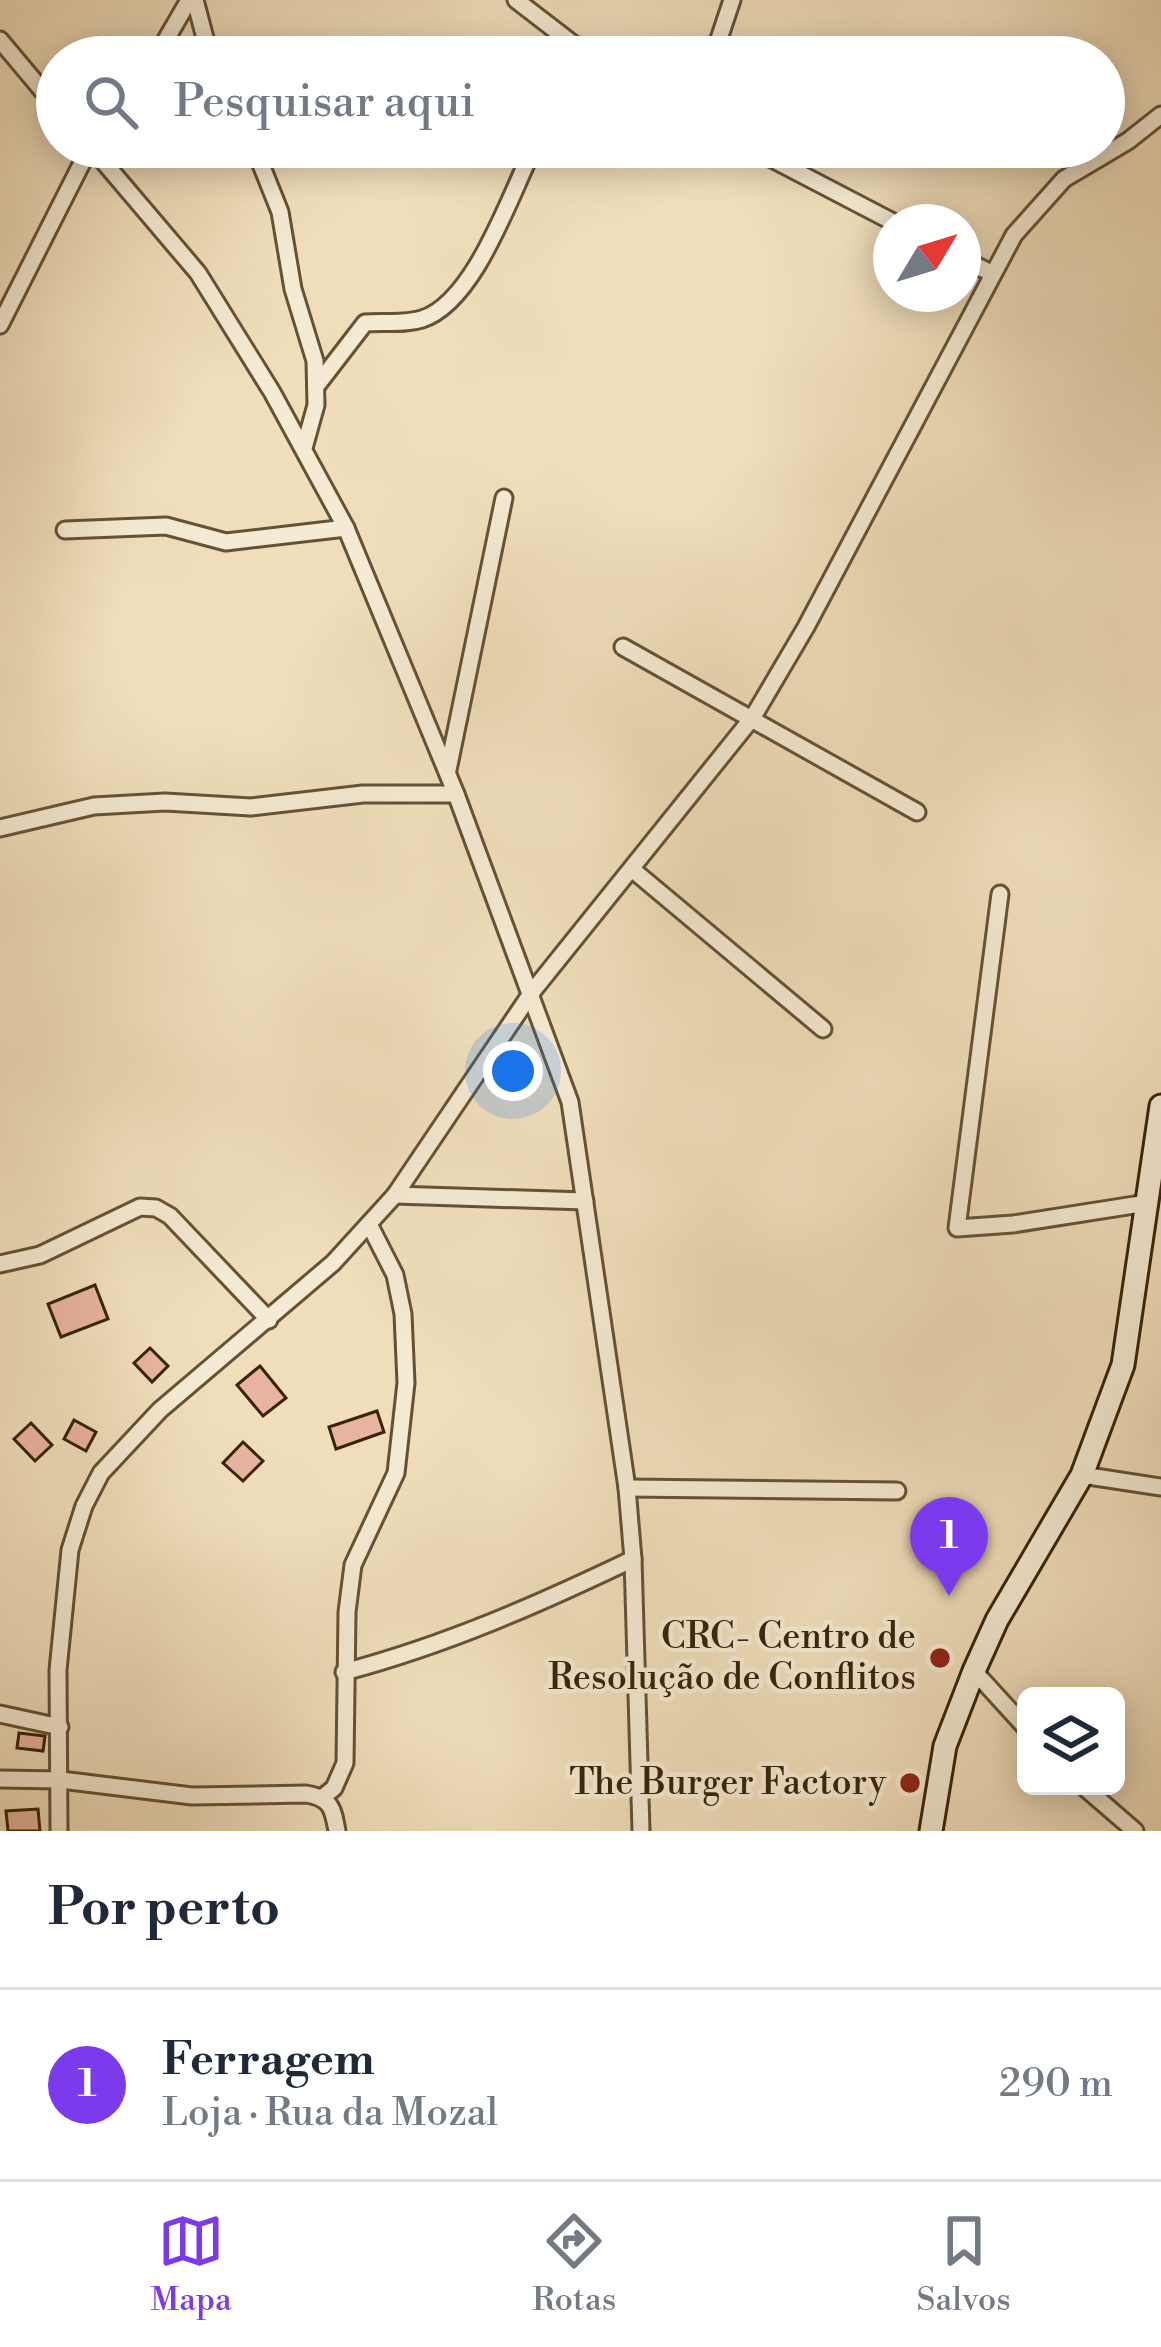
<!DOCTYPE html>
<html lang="pt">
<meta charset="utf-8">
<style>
body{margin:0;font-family:"Libre Bodoni",serif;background:#f2f2f3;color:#1f2937}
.controls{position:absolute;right:36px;bottom:36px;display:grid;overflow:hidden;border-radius:18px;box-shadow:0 6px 30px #0003}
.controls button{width:108px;height:108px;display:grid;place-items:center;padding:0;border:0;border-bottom:3px solid #e0e1e3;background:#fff;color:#1f2937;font:60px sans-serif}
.compass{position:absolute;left:873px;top:204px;width:108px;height:108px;border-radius:50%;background:#fff;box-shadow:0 6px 30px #0003;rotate:52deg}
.you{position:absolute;left:513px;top:1071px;width:42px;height:42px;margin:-30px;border:9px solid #fff;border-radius:50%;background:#1a73e8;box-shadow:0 0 0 18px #1a73e833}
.badge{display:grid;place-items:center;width:78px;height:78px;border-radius:50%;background:#7c3aed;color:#fff;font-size:39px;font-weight:700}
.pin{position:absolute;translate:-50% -99px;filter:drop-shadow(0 3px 6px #0008)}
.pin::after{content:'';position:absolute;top:63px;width:42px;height:36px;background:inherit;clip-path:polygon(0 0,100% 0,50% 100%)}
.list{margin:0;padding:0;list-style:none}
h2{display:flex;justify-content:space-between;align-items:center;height:156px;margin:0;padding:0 48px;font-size:51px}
h2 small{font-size:39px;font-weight:400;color:#747a83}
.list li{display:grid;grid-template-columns:78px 1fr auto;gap:36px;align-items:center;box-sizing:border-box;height:192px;padding:0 48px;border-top:3px solid #e0e1e3}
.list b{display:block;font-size:45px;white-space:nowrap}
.list p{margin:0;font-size:39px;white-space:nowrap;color:#747a83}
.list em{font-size:39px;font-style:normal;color:#747a83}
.icon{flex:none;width:66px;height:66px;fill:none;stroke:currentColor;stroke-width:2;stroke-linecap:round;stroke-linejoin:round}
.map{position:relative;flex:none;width:1161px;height:1831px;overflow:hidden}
.search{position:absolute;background:#fff;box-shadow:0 6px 30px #0003;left:36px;right:36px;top:36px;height:132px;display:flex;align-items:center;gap:30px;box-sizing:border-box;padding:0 42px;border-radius:66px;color:#747a83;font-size:45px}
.sheet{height:348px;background:#fff}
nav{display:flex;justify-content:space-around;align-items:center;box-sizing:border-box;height:168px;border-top:3px solid #e0e1e3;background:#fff;font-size:33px;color:#747a83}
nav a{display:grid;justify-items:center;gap:6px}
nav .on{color:#7c3aed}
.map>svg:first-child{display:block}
</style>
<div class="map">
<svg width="1161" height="1831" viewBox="0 0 1161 1831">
<rect width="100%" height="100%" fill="#f0debb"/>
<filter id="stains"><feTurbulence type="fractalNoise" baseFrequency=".00167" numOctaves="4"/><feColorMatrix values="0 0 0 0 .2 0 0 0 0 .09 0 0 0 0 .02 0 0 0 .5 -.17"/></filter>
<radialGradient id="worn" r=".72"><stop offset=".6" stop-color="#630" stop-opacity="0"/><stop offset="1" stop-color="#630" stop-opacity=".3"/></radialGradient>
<g fill="#e9b49f" stroke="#372408" stroke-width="3">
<polygon points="95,1285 108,1319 61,1337 48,1304"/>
<polygon points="150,1348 168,1366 152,1382 134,1363"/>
<polygon points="260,1366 286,1398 263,1416 237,1385"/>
<polygon points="377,1411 384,1432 336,1449 329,1427"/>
<polygon points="74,1420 96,1432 86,1451 64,1439"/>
<polygon points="31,1423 52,1445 35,1461 14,1439"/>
<polygon points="243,1442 263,1461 243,1481 223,1463"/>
<polygon points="19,1733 45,1736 43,1751 17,1748"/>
<polygon points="38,1809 40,1831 8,1831 6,1811"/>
</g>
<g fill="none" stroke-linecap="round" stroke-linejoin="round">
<g stroke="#655235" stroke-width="21">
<g id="minor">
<polyline points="195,0 210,57"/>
<polyline points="516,0 590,57"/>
<polyline points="0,40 57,108"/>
<polyline points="156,57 189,0"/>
<polyline points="713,57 732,0"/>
<polyline points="91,147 198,273 272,392 346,528 456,794 570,1102 627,1488 633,1559 641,1831"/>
<polyline points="254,147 280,212 293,289 315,361 316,405 304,448"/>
<polyline points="749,147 893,222"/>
<polyline points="963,259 991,273"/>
<polyline points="0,325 90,147"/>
<path d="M318 384 365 323C384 321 403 325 422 319 475 302 510 195 534 147"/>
<polyline points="65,530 166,526 226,542 346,528"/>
<polyline points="623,647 917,812"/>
<polyline points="448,770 504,498"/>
<polyline points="0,828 94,806 165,802 251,807 363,794 456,794"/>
<polyline points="633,870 823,1029"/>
<polyline points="1000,894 957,1228 1013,1224 1147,1203"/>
<polyline points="395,1195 585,1201"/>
<polyline points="0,1264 40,1255 140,1207 156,1208 170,1216 269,1320"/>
<polyline points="1082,1475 1161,1487"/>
<polyline points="627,1488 897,1491"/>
<polyline points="974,1671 1026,1728"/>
<path d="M344 1672C446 1645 539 1604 633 1559"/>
<polyline points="0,1714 60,1727"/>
<path d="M0 1779 61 1780 192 1796 306 1794C331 1798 333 1808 337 1831"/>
<polyline points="1083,1786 1135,1831"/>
<polyline points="323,1797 334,1788 345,1763 347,1612 353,1565 396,1473 406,1383 403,1314 395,1275 370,1226"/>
<polyline points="59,1831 58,1670 70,1550 84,1506 101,1473 160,1410 333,1263 395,1195 532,992 753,717 806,627 1014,235 1064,179 1128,141 1161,115"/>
</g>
</g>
<g stroke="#372408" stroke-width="27">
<polyline id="secondary" points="931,1831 945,1746 974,1671 997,1620 1082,1475 1123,1365 1161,1106"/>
</g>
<use href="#minor" stroke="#f5ead3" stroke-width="15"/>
<use href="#secondary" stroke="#f5ead3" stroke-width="21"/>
</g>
<g fill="#8f2418" stroke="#f5ead3" stroke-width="4.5">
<circle cx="940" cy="1658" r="12"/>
<circle cx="910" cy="1783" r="12"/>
</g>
<g text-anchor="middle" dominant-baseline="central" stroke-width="9" stroke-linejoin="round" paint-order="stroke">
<g font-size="36" fill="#372408" stroke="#f5ead3" text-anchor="end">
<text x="916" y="1637">CRC- Centro de<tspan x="916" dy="41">Resolução de Conflitos</tspan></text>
<text x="886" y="1783">The Burger Factory</text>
</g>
</g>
<rect width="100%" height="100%" filter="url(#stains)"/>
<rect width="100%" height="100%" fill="url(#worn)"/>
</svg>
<div class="controls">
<button><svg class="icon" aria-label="layers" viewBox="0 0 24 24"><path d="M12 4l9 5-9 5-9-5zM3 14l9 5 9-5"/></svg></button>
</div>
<svg class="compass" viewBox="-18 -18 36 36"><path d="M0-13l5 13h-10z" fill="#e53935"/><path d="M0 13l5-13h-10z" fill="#747a83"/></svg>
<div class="you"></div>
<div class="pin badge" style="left:949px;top:1596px">1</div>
<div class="search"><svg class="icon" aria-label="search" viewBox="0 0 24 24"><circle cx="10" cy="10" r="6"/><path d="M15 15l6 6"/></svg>Pesquisar aqui</div>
</div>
<section class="sheet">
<h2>Por perto<small></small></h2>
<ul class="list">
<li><span class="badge">1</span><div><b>Ferragem</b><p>Loja · Rua da Mozal</p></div><em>290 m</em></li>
</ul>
</section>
<nav>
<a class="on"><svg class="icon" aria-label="map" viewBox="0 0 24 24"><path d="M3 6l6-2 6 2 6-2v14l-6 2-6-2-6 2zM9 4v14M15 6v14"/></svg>Mapa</a>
<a><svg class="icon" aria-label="directions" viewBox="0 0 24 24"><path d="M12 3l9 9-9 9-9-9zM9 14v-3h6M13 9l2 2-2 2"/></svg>Rotas</a>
<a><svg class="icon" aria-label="saved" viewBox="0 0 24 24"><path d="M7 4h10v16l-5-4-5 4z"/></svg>Salvos</a>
</nav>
